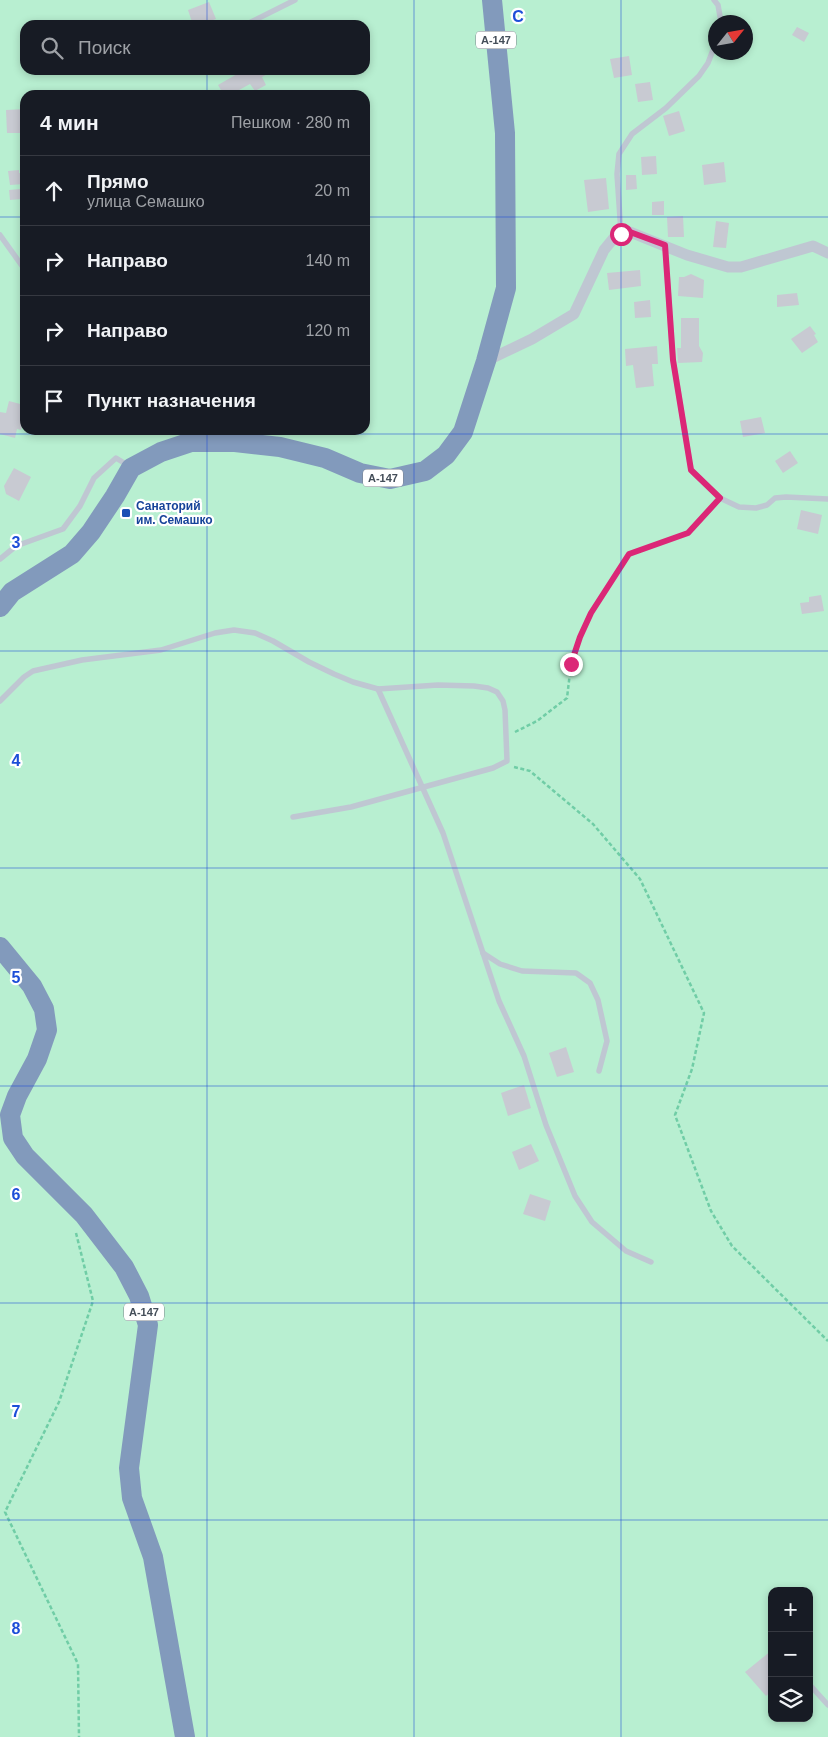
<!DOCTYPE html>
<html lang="ru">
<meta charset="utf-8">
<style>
body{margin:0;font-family:Helvetica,sans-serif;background:#20242c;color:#f1f3f6}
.controls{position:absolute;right:15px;bottom:15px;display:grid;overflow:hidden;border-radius:10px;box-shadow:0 2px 8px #0003}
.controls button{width:45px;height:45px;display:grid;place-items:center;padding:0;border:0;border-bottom:1px solid #363941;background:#171b24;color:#f1f3f6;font:25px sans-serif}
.compass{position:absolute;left:708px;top:15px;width:45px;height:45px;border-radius:50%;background:#171b24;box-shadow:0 2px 8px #0003;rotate:59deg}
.stop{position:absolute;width:15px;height:15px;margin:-11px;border:4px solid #db2777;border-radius:50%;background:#fff}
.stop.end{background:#db2777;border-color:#fff;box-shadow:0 1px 5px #0008}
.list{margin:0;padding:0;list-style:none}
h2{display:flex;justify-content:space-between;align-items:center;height:65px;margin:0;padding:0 20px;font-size:21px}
h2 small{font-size:16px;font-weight:400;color:#9ea1a6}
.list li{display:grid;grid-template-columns:32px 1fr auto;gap:15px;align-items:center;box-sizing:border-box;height:70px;padding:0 20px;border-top:1px solid #363941}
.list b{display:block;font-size:19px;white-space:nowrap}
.list p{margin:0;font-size:16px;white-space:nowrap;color:#9ea1a6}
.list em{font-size:16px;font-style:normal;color:#9ea1a6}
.icon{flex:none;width:28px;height:28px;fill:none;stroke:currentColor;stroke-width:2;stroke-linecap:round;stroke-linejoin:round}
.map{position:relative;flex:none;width:828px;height:1737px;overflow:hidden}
.search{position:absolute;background:#171b24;box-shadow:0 2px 8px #0003;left:20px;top:20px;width:350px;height:55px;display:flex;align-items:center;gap:12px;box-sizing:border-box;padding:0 18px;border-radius:15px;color:#9ea1a6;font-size:19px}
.panel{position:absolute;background:#171b24;box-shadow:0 2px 8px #0003;left:20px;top:90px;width:350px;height:345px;border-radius:15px}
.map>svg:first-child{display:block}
</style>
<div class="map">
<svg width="828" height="1737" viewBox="0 0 828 1737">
<rect width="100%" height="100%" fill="#efecec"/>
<path fill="#b8efd1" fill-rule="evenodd" d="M0 0H828V1737H0ZM716 22H746V52H716ZM25 25H365V70H25ZM25 95H365V430H25ZM772 1591H809V1718H772Z"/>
<g fill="#c8cad2">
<polygon points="209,2 216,19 199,25 193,25 188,10"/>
<polygon points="797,27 809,33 804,42 792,35"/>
<polygon points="629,56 632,75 614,78 610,59"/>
<polygon points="244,70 275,70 262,77 266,85 255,91 250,84 230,95 224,95 218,85"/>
<polygon points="650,82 653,100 638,102 635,84"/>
<polygon points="25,109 25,133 7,133 6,110"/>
<polygon points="679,111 685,131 669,136 663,116"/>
<polygon points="656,156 657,174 642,175 641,157"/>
<polygon points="724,162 726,182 704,185 702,165"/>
<polygon points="19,170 19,173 23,173 24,184 10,185 8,171"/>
<polygon points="626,175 636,175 637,189 626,190"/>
<polygon points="606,178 609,209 588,212 584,180"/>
<polygon points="20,189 21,199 10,200 9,190"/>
<polygon points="664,201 664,215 652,215 652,202"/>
<polygon points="683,216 684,237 668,237 667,217"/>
<polygon points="716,221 729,223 726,248 713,247"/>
<polygon points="640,270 641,286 609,290 607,273"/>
<polygon points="691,274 704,280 703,298 678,296 679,277 684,277"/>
<polygon points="797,293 799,305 777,307 777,295"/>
<polygon points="650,300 651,317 635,318 634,302"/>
<polygon points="681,318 699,318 699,346 703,353 702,362 678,363 677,348 681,348"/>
<polygon points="810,326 816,334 814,335 818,342 802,353 791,339"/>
<polygon points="657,346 658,364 652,364 654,386 636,388 633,365 626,366 625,349"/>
<polygon points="9,401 24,405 23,412 25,413 21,430 17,429 15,438 0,434 0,412 6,413"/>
<polygon points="761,417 765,433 743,437 740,421"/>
<polygon points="790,451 798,463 783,473 775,461"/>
<polygon points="14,468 31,477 19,501 6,494 4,486"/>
<polygon points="801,510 822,515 818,534 797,529"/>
<polygon points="821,595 824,611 802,614 800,603 809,602 809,597"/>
<polygon points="566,1047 574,1072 557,1077 549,1053"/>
<polygon points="524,1085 531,1108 508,1116 501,1093"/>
<polygon points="531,1144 539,1161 519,1170 512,1152"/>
<polygon points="530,1194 551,1201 545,1221 523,1214"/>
<polygon points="772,1650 772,1691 766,1696 745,1672"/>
</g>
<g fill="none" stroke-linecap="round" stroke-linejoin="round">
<g stroke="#70cda6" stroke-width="2.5" stroke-dasharray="4 2.5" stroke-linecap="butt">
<polyline points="515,732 537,721 567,698 571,664 580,637 591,613 629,554 688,533 714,505"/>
<polyline points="514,767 530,771 593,824 640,879 704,1013 692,1069 675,1115 711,1211 732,1246 828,1341"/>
<polyline points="76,1233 93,1301 59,1402 5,1512 78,1664 79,1737"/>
</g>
<g stroke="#bfc7d2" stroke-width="5.5">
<polyline points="714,0 718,5 721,22"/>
<polyline points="245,25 295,0"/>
<polyline points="621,233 617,174 619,154 632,134 666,108 699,76 708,63 716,42"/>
<polyline points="0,235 25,270"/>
<polyline points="665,245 673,359 691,470 720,498 739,507 756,508 767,505 775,498 786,497 828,499"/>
<polyline points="0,559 16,546 63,529 80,506 94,478 116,458 129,466"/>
<polyline points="378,689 443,833 499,1001 524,1056 546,1125 575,1196 592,1222 626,1251 651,1262"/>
<polyline points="0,701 24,677 33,671 82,660 161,650 215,633 234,630 255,633 273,641 309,662 334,674 353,682 378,689 438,685 474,686 488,688 497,692 503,701 505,710 507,761 493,768 351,807 293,817"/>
<polyline points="483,953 500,964 522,971 576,973 590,983 598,1000 607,1041 599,1071"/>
<polyline points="809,1684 828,1705"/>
</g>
<polyline stroke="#bfc7d2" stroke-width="11" points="486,361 532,339 574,314 604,250 613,239 621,233 630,232 687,255 728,267 741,267 813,246 828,253"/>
<g stroke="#829abc" stroke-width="20">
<polyline points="0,607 12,592 72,554 91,532 115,496 131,468 161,452 191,442 235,442 280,447 325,458 360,473 390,479 425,471 446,455 463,432 486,361 506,288 505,133 492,0"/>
<polyline points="0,947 32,986 44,1009 47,1030 37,1059 17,1096 10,1115 13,1138 25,1156 84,1215 124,1267 139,1296 148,1325 129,1468 132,1498 153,1557 185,1737"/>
</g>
</g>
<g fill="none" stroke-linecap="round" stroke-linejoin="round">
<polyline stroke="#db2777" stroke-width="6" points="571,664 580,637 591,613 629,554 688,533 720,498 691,470 673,360 665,245 630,232 621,234"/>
</g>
<path fill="none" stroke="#1d4ed8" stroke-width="1" stroke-opacity="0.55" d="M207 0V25M414 0V1737M621 0V1737M207 70V95M0 217H25M365 217H828M207 430V1737M0 434H828M0 651H828M0 868H828M0 1086H828M0 1303H828M0 1520H828"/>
<rect fill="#1a4fb4" stroke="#fff" stroke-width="2" x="121" y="508" width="10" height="10" rx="2.5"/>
<g text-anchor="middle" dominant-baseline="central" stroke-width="4.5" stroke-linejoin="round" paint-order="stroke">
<g fill="#fff" stroke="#7c838b" stroke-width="1">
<rect x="476" y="31.5" width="40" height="17" rx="4"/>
<rect x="363" y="469.5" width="40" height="17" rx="4"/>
<rect x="124" y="1303.5" width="40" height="17" rx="4"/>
</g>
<g font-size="11" font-weight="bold" fill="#444e59">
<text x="496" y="40">А-147</text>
<text x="383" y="478">А-147</text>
<text x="144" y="1312">А-147</text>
</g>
<g font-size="12" font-weight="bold" fill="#164399" stroke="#fff" text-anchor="start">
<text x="136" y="506">Санаторий<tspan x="136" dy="14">им. Семашко</tspan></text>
</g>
</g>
<g font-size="16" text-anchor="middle" font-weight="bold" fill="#1d4ed8" stroke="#fff" stroke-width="4.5" stroke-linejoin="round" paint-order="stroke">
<text x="518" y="22">C</text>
<text x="16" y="548">3</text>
<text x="16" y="766">4</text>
<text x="16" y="983">5</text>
<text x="16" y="1200">6</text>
<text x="16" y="1417">7</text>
<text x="16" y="1634">8</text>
</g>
</svg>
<div class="controls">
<button>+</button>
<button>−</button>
<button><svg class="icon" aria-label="layers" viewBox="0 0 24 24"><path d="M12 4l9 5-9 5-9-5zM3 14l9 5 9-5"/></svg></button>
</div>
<svg class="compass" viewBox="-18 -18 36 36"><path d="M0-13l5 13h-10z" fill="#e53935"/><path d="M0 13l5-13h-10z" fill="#9ea1a6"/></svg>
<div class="stop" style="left:621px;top:234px"></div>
<div class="stop end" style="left:571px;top:664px"></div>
<div class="search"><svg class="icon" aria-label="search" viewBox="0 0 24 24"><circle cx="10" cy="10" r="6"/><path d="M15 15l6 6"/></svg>Поиск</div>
<section class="panel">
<h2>4 мин<small>Пешком · 280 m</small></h2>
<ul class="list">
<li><svg class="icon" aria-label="ahead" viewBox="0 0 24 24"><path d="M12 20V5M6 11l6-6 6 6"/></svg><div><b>Прямо</b><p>улица Семашко</p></div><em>20 m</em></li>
<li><svg class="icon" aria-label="right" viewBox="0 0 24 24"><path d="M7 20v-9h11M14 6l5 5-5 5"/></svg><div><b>Направо</b></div><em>140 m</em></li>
<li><svg class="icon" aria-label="right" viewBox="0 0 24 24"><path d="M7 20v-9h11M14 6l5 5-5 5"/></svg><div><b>Направо</b></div><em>120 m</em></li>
<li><svg class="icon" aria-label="arrive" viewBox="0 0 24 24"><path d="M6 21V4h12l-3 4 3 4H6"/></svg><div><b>Пункт назначения</b></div></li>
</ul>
</section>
</div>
